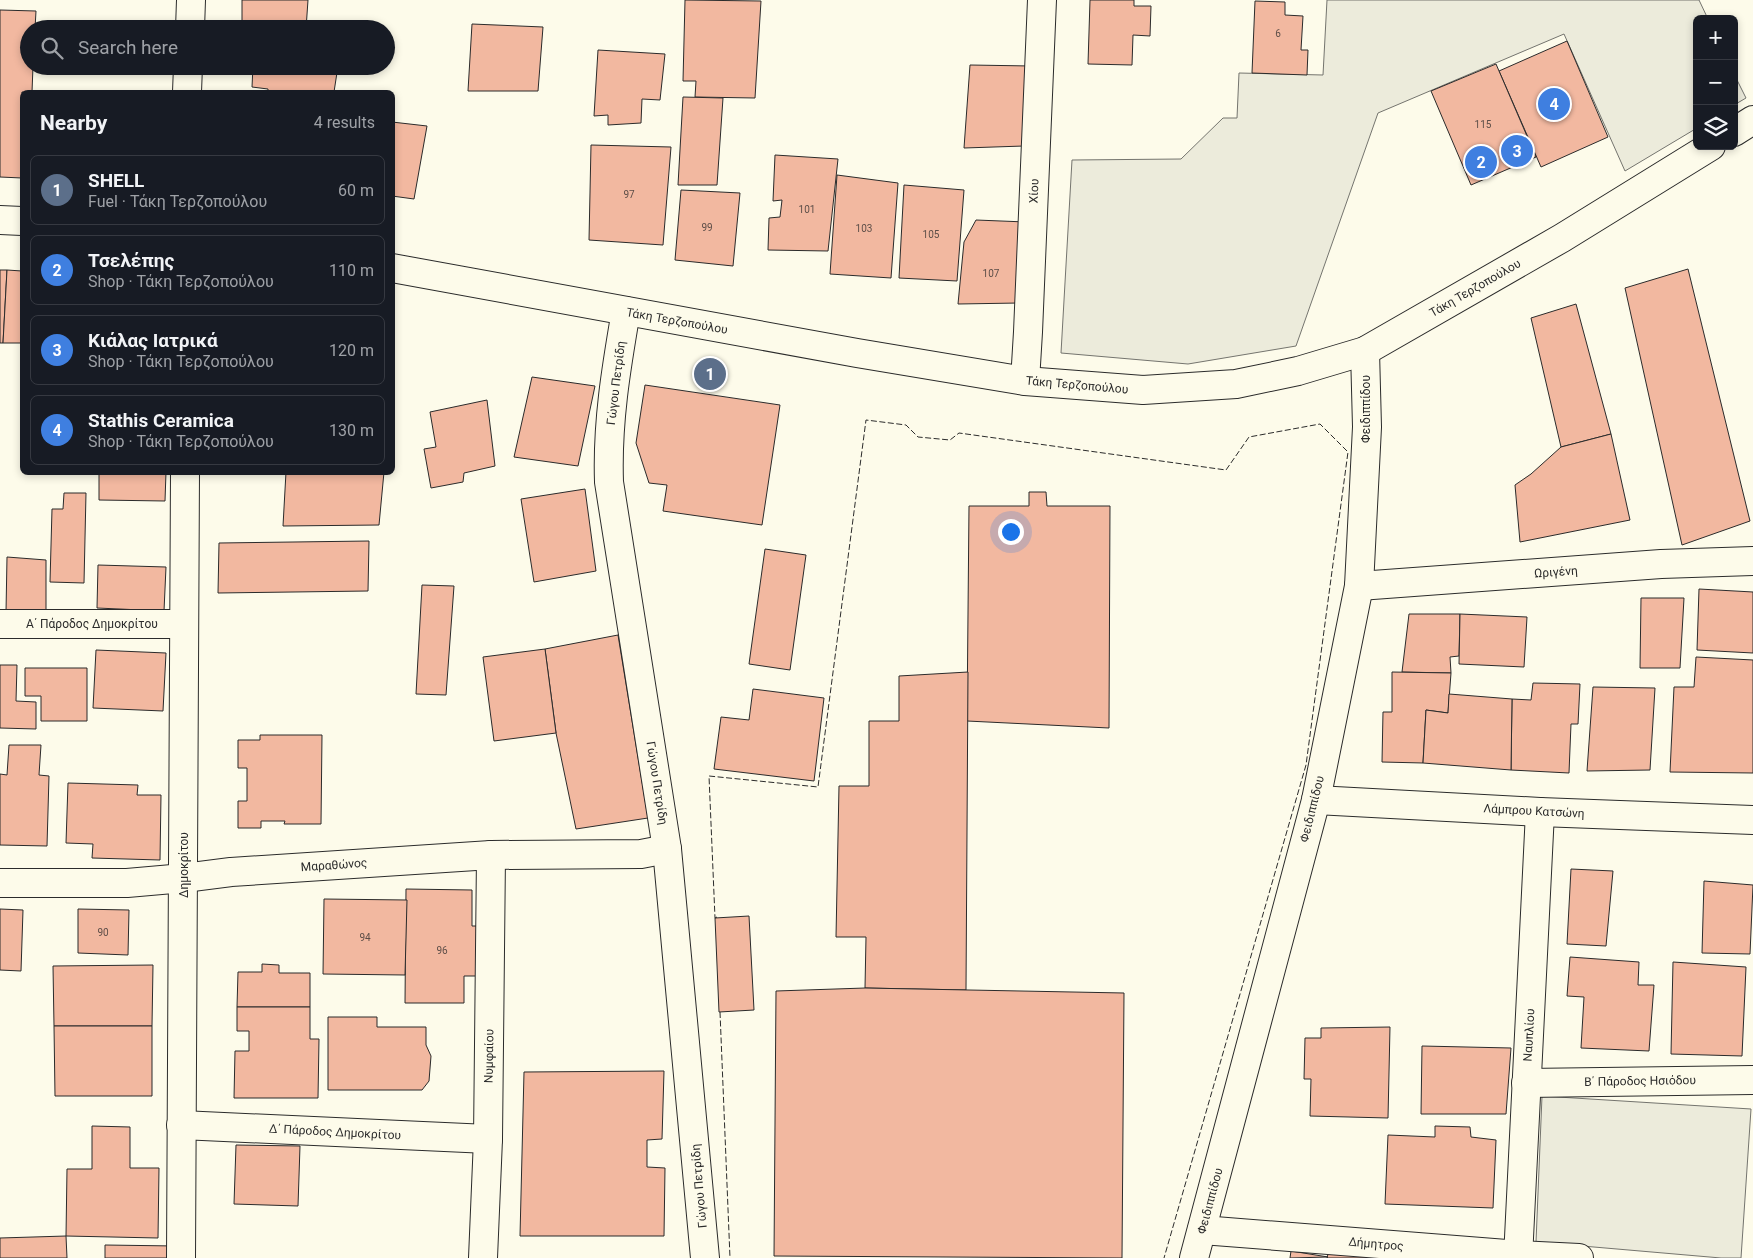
<!DOCTYPE html>
<meta charset="utf-8">
<style>
body{margin:0;font-family:Roboto,sans-serif;background:#20242c;color:#f1f3f6}
.controls{position:absolute;right:15px;top:15px;display:grid;overflow:hidden;border-radius:8px;box-shadow:0 2px 8px #0003}
.controls button{width:45px;height:45px;display:grid;place-items:center;padding:0;border:0;border-bottom:1px solid #363941;background:#171b24;color:#f1f3f6;font:25px sans-serif}
.you{position:absolute;left:1010px;top:531px;width:18px;height:18px;margin:-12px;border:4px solid #fff;border-radius:50%;background:#1a73e8;box-shadow:0 0 0 8px #1a73e833}
.badge{display:grid;place-items:center;width:32px;height:32px;border-radius:50%;background:#b45309;color:#fff;font-size:16px;font-weight:700}
.pin{position:absolute;translate:-50% -50%;border:2px solid #fff;box-shadow:0 1px 5px #0006}
.list{margin:0;padding:0;list-style:none}
h2{display:flex;justify-content:space-between;align-items:center;height:65px;margin:0;padding:0 20px;font-size:21px}
h2 small{font-size:16px;font-weight:400;color:#9ea1a6}
.list li{display:grid;grid-template-columns:32px 1fr auto;gap:15px;align-items:center;box-sizing:border-box;height:70px;margin:0 10px 10px;padding:0 10px;border:1px solid #363941;border-radius:8px}
.list b{display:block;font-size:19px;white-space:nowrap}
.list p{margin:0;font-size:16px;white-space:nowrap;color:#9ea1a6}
.list em{font-size:16px;font-style:normal;color:#9ea1a6}
.icon{flex:none;width:28px;height:28px;fill:none;stroke:currentColor;stroke-width:2;stroke-linecap:round;stroke-linejoin:round}
.map{position:relative;flex:none;width:1753px;height:1258px;overflow:hidden}
.search{position:absolute;background:#171b24;box-shadow:0 2px 8px #0003;left:20px;top:20px;width:375px;height:55px;display:flex;align-items:center;gap:12px;box-sizing:border-box;padding:0 18px;border-radius:28px;color:#9ea1a6;font-size:19px}
.panel{position:absolute;background:#171b24;box-shadow:0 2px 8px #0003;left:20px;top:90px;width:375px;height:385px;border-radius:8px}
.map>svg:first-child{display:block}
</style>
<div class="map">
<svg width="1753" height="1258" viewBox="0 0 1753 1258">
<rect width="100%" height="100%" fill="#fdfbea"/>
<g fill="#ecebdb" stroke="#74746e">
<polygon points="1327,0 1699,0 1708,19 1697,19 1697,128 1625,171 1564,34 1378,113 1296,346 1188,364 1061,353 1072,160 1181,159 1223,118 1237,118 1239,73 1323,75"/>
<polygon points="1734,74 1746,98 1734,105"/>
<polygon points="1542,1096 1751,1109 1741,1258 1721,1258 1536,1242"/>
</g>
<g fill="#f2b8a0" stroke="#2b2b2b">
<polygon points="242,0 308,0 306,29 242,29"/>
<polygon points="685,0 761,1 755,98 695,97 696,81 683,81"/>
<polygon points="1090,0 1134,0 1134,6 1151,6 1150,36 1133,35 1132,65 1088,64"/>
<polygon points="1255,1 1285,2 1285,15 1303,16 1301,50 1308,50 1307,75 1252,73"/>
<polygon points="0,10 36,11 35,29 29,29 29,66 33,66 32,92 22,92 22,178 0,177"/>
<polygon points="472,24 543,27 538,91 468,91"/>
<polygon points="1567,41 1608,137 1541,167 1499,71"/>
<polygon points="598,50 665,54 660,100 642,99 641,123 608,125 608,115 594,116"/>
<polygon points="1496,64 1536,157 1471,185 1431,91"/>
<polygon points="970,65 1031,66 1024,146 964,148"/>
<polygon points="253,66 338,66 334,92 268,92 268,89 252,87"/>
<polygon points="683,97 723,98 717,185 678,185"/>
<polygon points="392,122 427,126 414,199 392,196"/>
<polygon points="591,145 671,147 663,245 589,240"/>
<polygon points="775,155 838,159 828,251 768,250 769,218 780,217 782,200 773,201"/>
<polygon points="837,175 898,183 891,278 830,274"/>
<polygon points="904,185 964,190 957,281 899,278"/>
<polygon points="681,190 740,193 733,266 675,260"/>
<polygon points="976,220 1026,222 1019,303 958,304 964,242"/>
<polygon points="1688,269 1750,521 1682,545 1625,288"/>
<polygon points="0,270 7,270 3,343 0,343"/>
<polygon points="7,270 22,271 22,343 3,343"/>
<polygon points="1576,304 1611,434 1561,447 1531,318"/>
<polygon points="532,377 595,386 578,466 514,457"/>
<polygon points="645,385 780,405 762,525 663,511 667,485 649,483 636,443"/>
<polygon points="487,400 495,466 464,473 463,482 431,488 424,449 436,447 430,412"/>
<polygon points="1611,434 1630,520 1520,542 1515,485 1531,474 1561,447"/>
<polygon points="99,472 166,472 165,501 99,500"/>
<polygon points="286,472 384,472 379,525 283,526"/>
<polygon points="585,489 596,571 534,582 521,499"/>
<polygon points="1029,492 1046,492 1047,506 1110,506 1109,728 967,721 969,506 1029,506"/>
<polygon points="64,493 86,493 84,583 50,582 52,509 63,509"/>
<polygon points="369,541 368,591 218,593 219,543"/>
<polygon points="765,549 806,555 790,670 749,664"/>
<polygon points="7,557 46,560 46,614 6,612"/>
<polygon points="98,565 166,567 164,611 97,608"/>
<polygon points="422,585 454,586 446,695 416,694"/>
<polygon points="1699,589 1753,592 1753,653 1697,650"/>
<polygon points="1641,598 1684,598 1680,668 1640,668"/>
<polygon points="1409,614 1460,614 1459,656 1450,657 1451,673 1402,672"/>
<polygon points="1460,614 1527,617 1524,667 1459,664"/>
<polygon points="618,635 648,818 576,829 556,733 545,649"/>
<polygon points="545,649 556,733 494,741 483,657"/>
<polygon points="96,650 166,653 163,711 93,708"/>
<polygon points="1696,657 1753,660 1753,773 1670,772 1674,687 1694,687"/>
<polygon points="0,665 17,665 16,701 36,702 36,729 0,728"/>
<polygon points="25,668 87,668 87,721 41,721 41,696 25,696"/>
<polygon points="968,672 966,990 865,988 866,937 836,937 839,786 869,786 869,721 899,721 899,676"/>
<polygon points="1392,672 1451,673 1448,713 1426,710 1423,763 1382,762 1383,712 1392,712"/>
<polygon points="1533,683 1580,684 1578,724 1571,724 1569,773 1511,770 1512,699 1531,700"/>
<polygon points="1593,687 1655,688 1650,770 1587,771"/>
<polygon points="753,689 824,698 814,781 714,769 721,717 749,720"/>
<polygon points="1449,694 1512,699 1511,770 1423,763 1426,710 1448,713"/>
<polygon points="260,735 322,735 321,824 284,824 285,821 261,821 261,828 238,828 238,801 247,801 247,768 238,768 238,740 260,740"/>
<polygon points="9,745 41,745 39,775 49,776 47,846 0,845 0,774 7,775"/>
<polygon points="68,783 138,785 137,795 161,795 160,860 92,858 93,844 66,843"/>
<polygon points="1571,869 1613,871 1606,946 1567,944"/>
<polygon points="1704,881 1753,885 1750,954 1702,953"/>
<polygon points="406,889 472,890 472,926 479,926 478,976 464,976 464,1003 405,1003"/>
<polygon points="324,899 407,900 405,975 323,974"/>
<polygon points="0,909 23,910 21,971 0,970"/>
<polygon points="78,909 129,910 128,955 78,953"/>
<polygon points="749,916 754,1010 719,1012 715,918"/>
<polygon points="1570,957 1639,962 1638,985 1654,985 1649,1051 1581,1048 1584,997 1567,996"/>
<polygon points="1673,962 1746,967 1742,1056 1671,1054"/>
<polygon points="262,964 279,965 279,973 310,973 310,1007 237,1007 238,972 262,972"/>
<polygon points="153,965 152,1026 54,1026 53,966"/>
<polygon points="865,988 1124,993 1122,1258 774,1256 776,991"/>
<polygon points="237,1007 310,1007 310,1039 319,1039 318,1098 234,1098 235,1051 249,1051 249,1031 237,1031"/>
<polygon points="328,1017 377,1017 377,1027 426,1027 426,1045 431,1056 429,1081 422,1090 328,1090"/>
<polygon points="54,1026 152,1026 152,1096 55,1096"/>
<polygon points="1390,1027 1388,1118 1310,1116 1311,1079 1304,1079 1305,1038 1321,1038 1321,1028"/>
<polygon points="1422,1046 1511,1048 1506,1114 1421,1114"/>
<polygon points="664,1071 662,1139 647,1140 647,1167 665,1168 664,1236 520,1236 524,1072"/>
<polygon points="92,1126 130,1127 130,1168 159,1168 158,1238 66,1236 67,1169 92,1169"/>
<polygon points="1435,1126 1470,1127 1471,1137 1496,1140 1493,1208 1385,1204 1388,1135 1435,1137"/>
<polygon points="236,1145 300,1146 298,1206 234,1204"/>
<polygon points="66,1236 67,1258 0,1258 0,1238"/>
<polygon points="105,1245 176,1246 176,1258 105,1258"/>
<polygon points="1329,1250 1378,1258 1327,1258"/>
<polygon points="1291,1251 1328,1257 1290,1258"/>
</g>
<g fill="none" stroke-linecap="round" stroke-linejoin="round">
<g stroke="#2b2b2b" stroke-width="30">
<g id="minor">
<polyline points="190,29 191,0"/>
<polyline points="187,92 188,66"/>
<path d="M626 311C616 369 607 423 609 482L667 849 705 1258"/>
<polyline points="1025,381 1028,332 1042,0"/>
<polyline points="1359,586 1661,564 1753,561"/>
<polyline points="0,624 183,624"/>
<polyline points="1316,800 1540,812 1753,820"/>
<polyline points="0,883 127,883 184,878 231,872 491,855 641,854 667,849"/>
<polyline points="1526,1083 1753,1080"/>
<polyline points="181,1125 488,1139"/>
<polyline points="1202,1230 1519,1255 1579,1258"/>
<polyline points="181,1258 185,472"/>
<polyline points="483,1258 488,1139 491,855"/>
<polyline points="1194,1258 1316,800 1359,586 1367,427 1365,351"/>
<polyline points="1518,1258 1540,812"/>
</g>
</g>
<g stroke="#2b2b2b" stroke-width="30">
<g id="major">
<polyline points="1734,132 1753,120"/>
<polyline points="0,220 22,221"/>
<polyline points="392,268 857,353 1025,381 1143,390 1236,384 1298,371 1365,351 1562,238 1711,146"/>
</g>
</g>
<use href="#minor" stroke="#fdfbea" stroke-width="28"/>
<use href="#major" stroke="#fdfbea" stroke-width="28"/>
<g stroke="#2b2b2b" stroke-width="1" stroke-dasharray="6 2.5" stroke-linecap="butt">
<polyline points="717,917 715,918 709,776 818,787 866,420 906,425 918,437 950,440 959,433 1226,470 1249,437 1320,424 1348,452 1306,765 1164,1258"/>
<polyline points="720,1012 730,1258"/>
</g>
</g>
<g text-anchor="middle" dominant-baseline="central" stroke-width="4" stroke-linejoin="round" paint-order="stroke">
<g font-size="10" fill="#5d4e48">
<text x="1278" y="33">6</text>
<text x="1483" y="124">115</text>
<text x="629" y="194">97</text>
<text x="807" y="209">101</text>
<text x="707" y="227">99</text>
<text x="864" y="228">103</text>
<text x="931" y="234">105</text>
<text x="991" y="273">107</text>
<text x="103" y="932">90</text>
<text x="365" y="937">94</text>
<text x="442" y="950">96</text>
</g>
<g font-size="12" fill="#2b2b2b" stroke="#fdfbea">
<text transform="translate(1034 191) rotate(-88)">Χίου</text>
<text transform="translate(1475 288) rotate(-30)">Τάκη Τερζοπούλου</text>
<text transform="translate(677 321) rotate(10)">Τάκη Τερζοπούλου</text>
<text transform="translate(616 383) rotate(-83)">Γώγου Πετρίδη</text>
<text transform="translate(1077 385) rotate(5)">Τάκη Τερζοπούλου</text>
<text transform="translate(1366 409) rotate(-90)">Φειδιππίδου</text>
<text transform="translate(1556 572) rotate(-4)">Ωριγένη</text>
<text x="92" y="624">Α΄ Πάροδος Δημοκρίτου</text>
<text transform="translate(657 783) rotate(81)">Γώγου Πετρίδη</text>
<text transform="translate(1312 809) rotate(-76)">Φειδιππίδου</text>
<text transform="translate(1534 811) rotate(3)">Λάμπρου Κατσώνη</text>
<text transform="translate(184 865) rotate(-90)">Δημοκρίτου</text>
<text transform="translate(334 865) rotate(-4)">Μαραθώνος</text>
<text transform="translate(1529 1035) rotate(-87)">Ναυπλίου</text>
<text transform="translate(489 1056) rotate(-89)">Νυμφαίου</text>
<text transform="translate(1640 1081) rotate(-1)">Β΄ Πάροδος Ησιόδου</text>
<text transform="translate(335 1132) rotate(3)">Δ΄ Πάροδος Δημοκρίτου</text>
<text transform="translate(699 1186) rotate(-95)">Γώγου Πετρίδη</text>
<text transform="translate(1210 1201) rotate(-75)">Φειδιππίδου</text>
<text transform="translate(1376 1244) rotate(5)">Δήμητρος</text>
</g>
</g>
</svg>
<div class="controls">
<button>+</button>
<button>−</button>
<button><svg class="icon" aria-label="layers" viewBox="0 0 24 24"><path d="M12 4l9 5-9 5-9-5zM3 14l9 5 9-5"/></svg></button>
</div>
<div class="you"></div>
<div class="pin badge" style="left:710px;top:374px;background:#5c6f8a">1</div>
<div class="pin badge" style="left:1481px;top:162px;background:#3f7fe0">2</div>
<div class="pin badge" style="left:1517px;top:151px;background:#3f7fe0">3</div>
<div class="pin badge" style="left:1554px;top:104px;background:#3f7fe0">4</div>
<div class="search"><svg class="icon" aria-label="search" viewBox="0 0 24 24"><circle cx="10" cy="10" r="6"/><path d="M15 15l6 6"/></svg>Search here</div>
<section class="panel">
<h2>Nearby<small>4 results</small></h2>
<ul class="list">
<li><span class="badge" style="background:#5c6f8a">1</span><div><b>SHELL</b><p>Fuel · Τάκη Τερζοπούλου</p></div><em>60 m</em></li>
<li><span class="badge" style="background:#3f7fe0">2</span><div><b>Τσελέπης</b><p>Shop · Τάκη Τερζοπούλου</p></div><em>110 m</em></li>
<li><span class="badge" style="background:#3f7fe0">3</span><div><b>Κιάλας Ιατρικά</b><p>Shop · Τάκη Τερζοπούλου</p></div><em>120 m</em></li>
<li><span class="badge" style="background:#3f7fe0">4</span><div><b>Stathis Ceramica</b><p>Shop · Τάκη Τερζοπούλου</p></div><em>130 m</em></li>
</ul>
</section>
</div>
